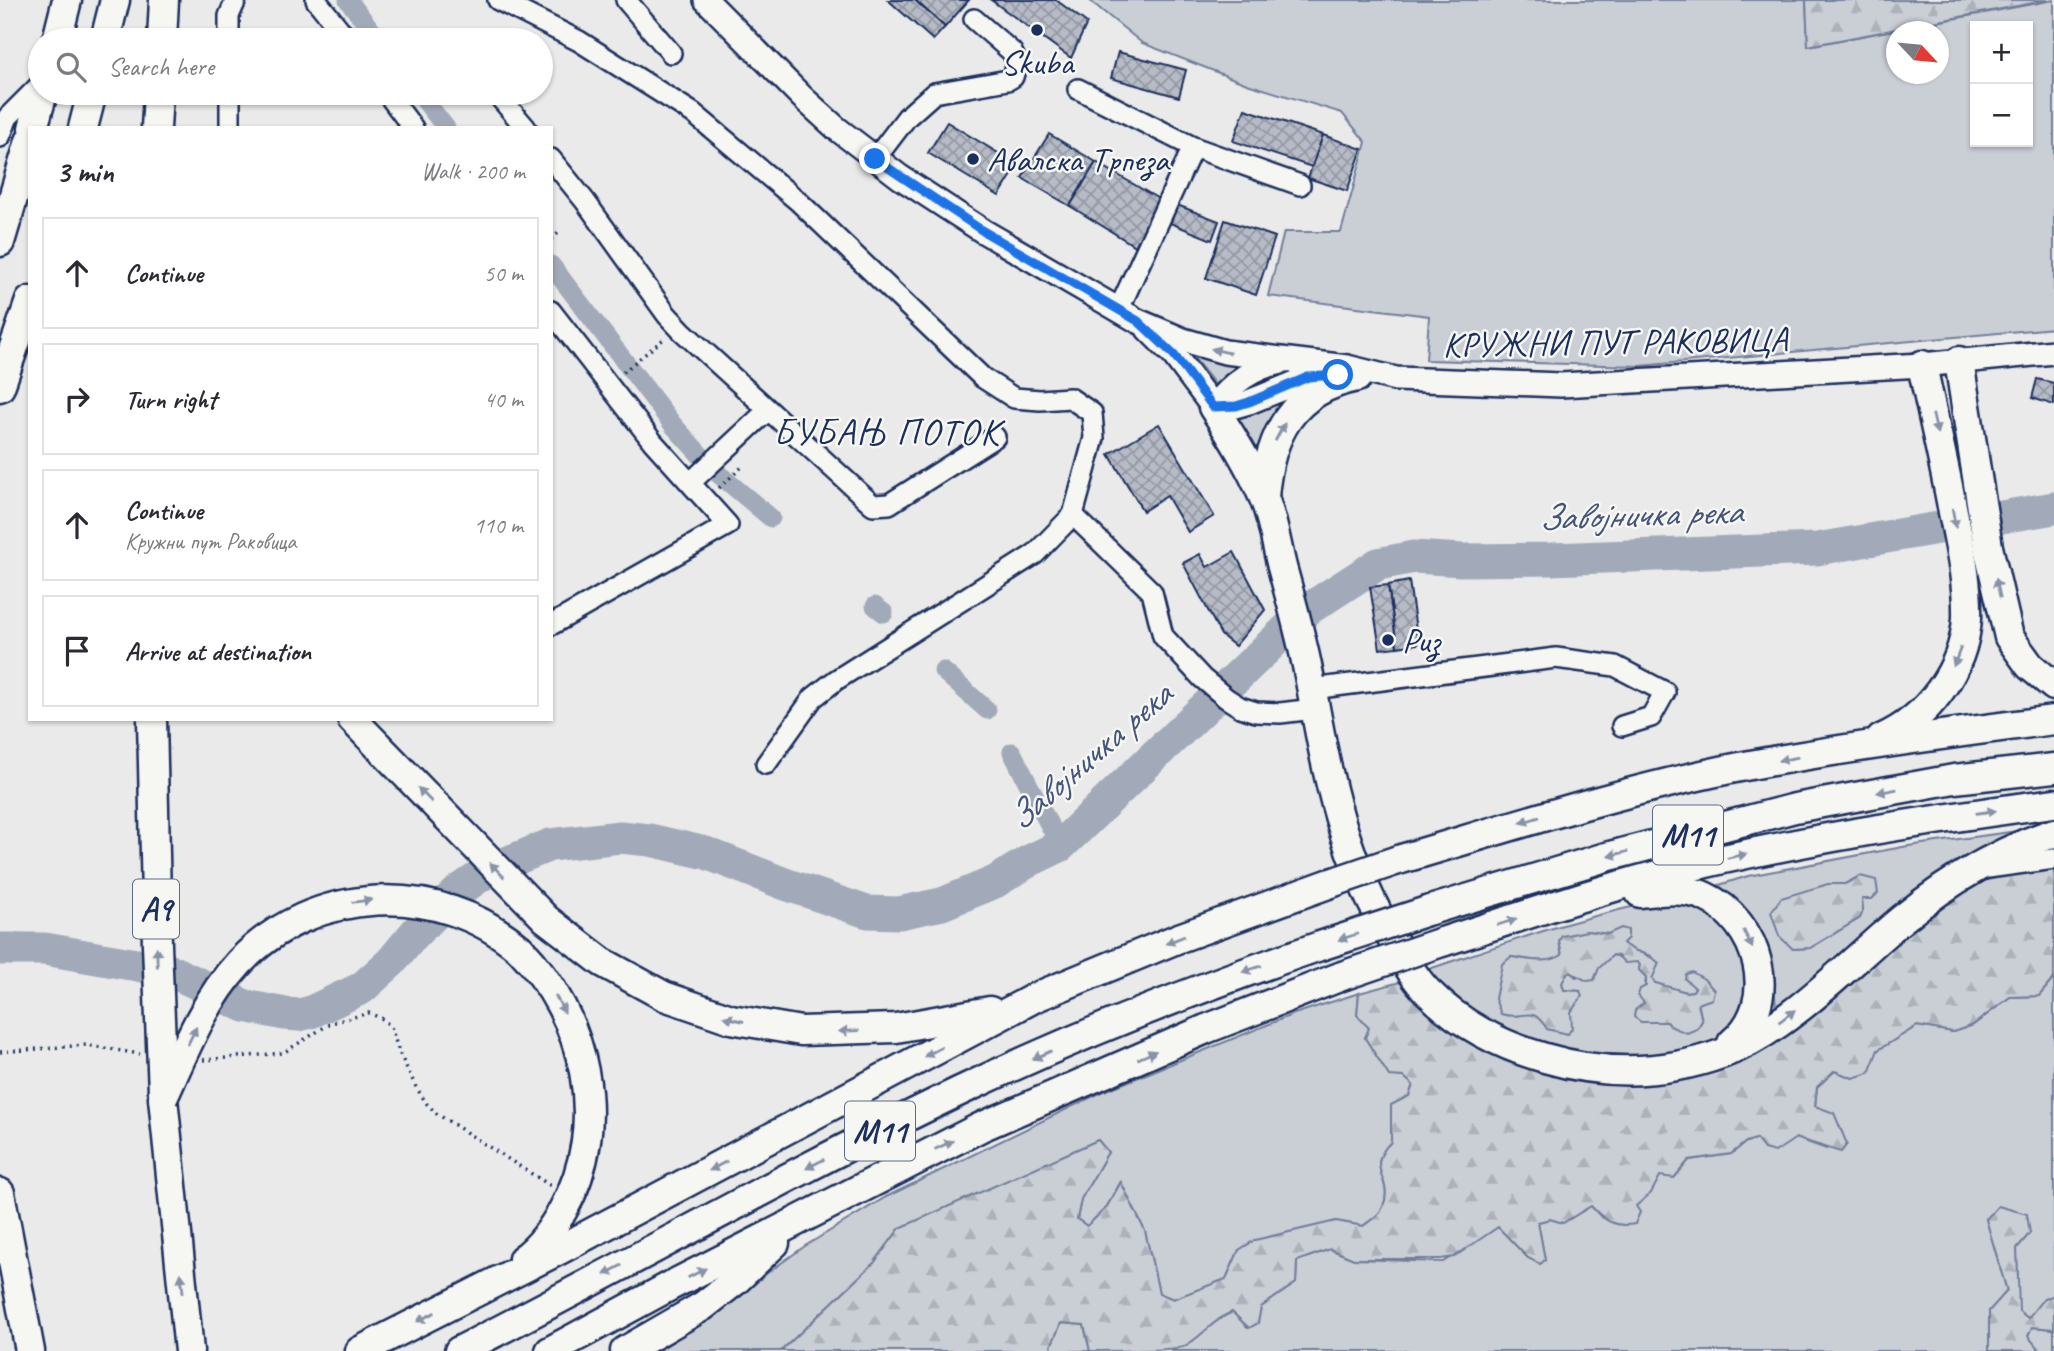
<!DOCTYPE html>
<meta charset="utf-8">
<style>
body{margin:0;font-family:Caveat,sans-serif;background:#f7f7f7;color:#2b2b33}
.controls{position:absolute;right:21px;top:21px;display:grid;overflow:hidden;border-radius:0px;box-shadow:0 2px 5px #0004}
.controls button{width:63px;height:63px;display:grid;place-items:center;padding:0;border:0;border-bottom:2px solid #e1e1e2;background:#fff;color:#2b2b33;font:35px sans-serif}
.compass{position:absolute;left:1886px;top:21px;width:63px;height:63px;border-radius:50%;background:#fff;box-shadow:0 2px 5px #0004;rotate:116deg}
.stop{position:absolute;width:21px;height:21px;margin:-16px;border:5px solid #1a73e8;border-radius:50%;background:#fff}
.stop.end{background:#1a73e8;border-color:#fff;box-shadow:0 2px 7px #0008}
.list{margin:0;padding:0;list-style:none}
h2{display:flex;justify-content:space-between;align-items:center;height:91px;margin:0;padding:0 28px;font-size:30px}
h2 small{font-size:23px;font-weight:400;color:#7c7c81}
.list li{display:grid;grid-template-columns:46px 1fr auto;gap:21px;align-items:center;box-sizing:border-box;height:112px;margin:0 14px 14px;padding:0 14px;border:2px solid #e1e1e2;border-radius:0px}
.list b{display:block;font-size:26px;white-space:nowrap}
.list p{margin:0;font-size:23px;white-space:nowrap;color:#7c7c81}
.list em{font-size:23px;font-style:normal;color:#7c7c81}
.icon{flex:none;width:38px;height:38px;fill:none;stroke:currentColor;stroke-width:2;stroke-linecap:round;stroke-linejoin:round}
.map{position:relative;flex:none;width:2054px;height:1351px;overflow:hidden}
.search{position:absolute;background:#fff;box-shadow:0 2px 5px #0004;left:28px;top:28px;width:525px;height:77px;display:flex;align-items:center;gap:18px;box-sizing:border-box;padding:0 24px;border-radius:38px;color:#7c7c81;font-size:26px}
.panel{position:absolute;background:#fff;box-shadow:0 2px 5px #0004;left:28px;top:126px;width:525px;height:595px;border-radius:0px}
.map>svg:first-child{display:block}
</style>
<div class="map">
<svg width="2054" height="1351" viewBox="0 0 2054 1351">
<defs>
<pattern id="forest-firs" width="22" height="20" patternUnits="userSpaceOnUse" patternTransform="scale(1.75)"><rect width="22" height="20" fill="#caced5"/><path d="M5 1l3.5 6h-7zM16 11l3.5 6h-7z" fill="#adb1b9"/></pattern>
<pattern id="building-cross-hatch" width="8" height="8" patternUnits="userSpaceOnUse" patternTransform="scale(1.75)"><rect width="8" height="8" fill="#b6bbc6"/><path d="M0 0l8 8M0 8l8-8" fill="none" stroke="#9398a4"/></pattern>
</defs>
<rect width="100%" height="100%" fill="#e9eae9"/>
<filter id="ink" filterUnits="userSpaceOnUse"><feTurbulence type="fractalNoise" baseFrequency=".0143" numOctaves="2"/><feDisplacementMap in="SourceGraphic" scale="14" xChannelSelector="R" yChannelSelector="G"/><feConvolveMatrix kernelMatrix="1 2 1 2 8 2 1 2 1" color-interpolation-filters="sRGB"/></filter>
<g filter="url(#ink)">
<g fill="#caced5" stroke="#727e9a" stroke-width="2" fill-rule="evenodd">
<path d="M1089 0H1806L1808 46 2054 0V328L1640 366 1426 360 1429 316 1268 296 1284 232H1341L1366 142 1342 113 1247 84 1142 43ZM1975 26H2028V142H1975ZM1896 32H1938V74H1896Z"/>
<polygon points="1199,355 1252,365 1218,388 1195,359"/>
<polygon points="1306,387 1259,460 1237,417"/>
<path d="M2039 828 1962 858 1909 900 1782 1012 1776 1009C1774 973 1770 939 1745 911 1737 902 1725 894 1716 886L1748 876 1908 846ZM1860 876 1863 910 1860 918 1810 948 1793 949 1828 884H1845Z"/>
<path d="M1672 899 1697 905 1715 916 1739 945 1750 981 1737 1028 1710 1047 1635 1061 1565 1053 1503 1029 1474 1012 1426 970C1507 943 1588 913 1672 899ZM1621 929 1622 943 1627 948 1651 956 1652 979 1655 983 1686 992 1693 991 1695 988 1702 1021 1674 1028 1667 1022H1641L1646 977 1639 970 1640 965 1637 962 1613 955 1598 968 1576 977 1570 972 1567 973 1562 983 1564 990 1580 991 1571 1012 1570 1023 1531 1013 1511 957C1528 959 1547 965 1562 956L1559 941 1587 931 1608 934Z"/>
<path d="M2054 978V1296L2044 1298 2028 1319 2018 1311 2017 1248 2030 1233 1986 1219 2007 1291 1989 1312V1351H1171C1195 1342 1209 1321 1233 1312L1248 1328 1257 1323 1261 1307 1296 1283 1297 1261 1330 1249 1354 1259 1443 1262 1498 1227 1528 1258 1545 1260 1538 1222 1550 1219 1563 1223 1591 1206 1602 1218C1631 1207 1646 1205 1660 1175L1674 1178 1689 1160 1731 1154 1746 1142 1756 1139 1796 1138 1826 1149 1815 1107 1817 1087 1835 1071 1853 1078 1878 1050 1917 1026 1953 1032 1973 1025 2010 997 2039 996Z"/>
<path d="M1359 993 1357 1015 1369 1028 1365 1038 1389 1075 1404 1077 1413 1084 1409 1096 1391 1105V1142C1363 1169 1395 1178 1383 1207 1380 1215 1370 1221 1363 1226L1336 1221 1239 1250 1226 1279 1174 1299 1159 1294 1145 1231 1120 1183 1106 1208 1087 1226 1077 1219 1081 1199 1108 1152 1098 1140 900 1228 874 1263 781 1351H658L740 1297 766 1274 805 1246 886 1197 1102 1092 1294 1014Z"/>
<polygon points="1061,1323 1084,1325 1090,1351 1053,1351 1051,1346"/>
<polygon points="2031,1327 2054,1329 2054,1351 2040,1351 2028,1336"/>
</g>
<g fill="url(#forest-firs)" stroke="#727e9a" stroke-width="2">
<polygon points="1806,0 2048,0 1808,46"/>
<path d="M2054 866V978L2039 996 2010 997 1973 1025 1953 1032 1917 1026 1878 1050 1869 1073 1853 1078 1834 1071 1817 1087 1815 1106 1834 1113 1847 1144 1841 1152 1796 1138 1775 1152 1764 1149 1756 1139 1746 1142 1731 1154 1689 1160 1674 1178 1660 1176 1651 1193 1636 1206 1640 1212 1635 1224C1615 1228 1605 1221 1591 1206L1563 1223 1550 1219 1538 1222 1545 1260 1540 1264 1528 1258 1498 1227 1454 1257 1441 1259H1354L1330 1249 1297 1261 1296 1283 1261 1307 1258 1323 1249 1328 1232 1312C1213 1319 1202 1338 1183 1347 1163 1351 1114 1351 1090 1351L1084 1325 1061 1323 1051 1346 1053 1351H781L874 1263 900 1228 1098 1140 1108 1152 1081 1199 1077 1219 1087 1226 1106 1208 1121 1182 1145 1231 1159 1293 1173 1299 1226 1279 1239 1250 1255 1240 1336 1221 1363 1226C1370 1221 1380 1215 1383 1207 1395 1178 1363 1169 1391 1142V1105L1409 1096 1413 1085 1404 1077 1389 1076 1365 1038 1369 1028 1357 1015 1359 993 1404 981 1423 1003 1641 1083 1691 1078 1751 1056 1805 1022 1930 913 1984 881 2025 870Z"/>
<polygon points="1860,876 1876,880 1878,893 1872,899 1862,899 1863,910 1860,918 1810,948 1793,949 1779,936 1771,912 1781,898 1828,884 1845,884"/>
<path d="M1621 928 1628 930V938L1623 943C1633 953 1648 952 1659 963L1652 979 1655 983 1686 992 1693 991 1695 988 1685 979 1686 974 1692 972 1704 979 1714 990 1712 999 1698 1004 1702 1021 1697 1029 1687 1033 1674 1028 1667 1022H1641L1634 1017 1635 1010 1644 1003 1638 995 1640 989 1646 986V977L1639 970 1640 965 1637 962 1625 963 1618 956 1613 955 1599 968 1594 980 1587 981 1570 972 1567 973 1562 983 1564 990 1580 991 1582 996 1571 1012 1572 1028 1568 1034 1547 1029C1530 1002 1525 1022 1501 1014L1495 999 1502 964 1511 957C1528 959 1547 965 1562 955L1559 941 1562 936 1587 931 1608 934Z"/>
<polygon points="1998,1206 2027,1214 2030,1233 2017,1248 2019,1311 2028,1318 2044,1298 2054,1296 2054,1329 2032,1327 2028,1336 2040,1351 1989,1351 1989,1311 2007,1291 1986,1219"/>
</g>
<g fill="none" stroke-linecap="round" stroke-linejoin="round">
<g stroke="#a2aaba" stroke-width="19">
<polyline points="348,0 379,40"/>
<polyline points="419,93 446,128"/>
<polyline points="551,265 674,426 703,458"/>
<polyline points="715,471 771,518"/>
<polyline points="875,606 884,613"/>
<polyline points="943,671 987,710"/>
<polyline points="1012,752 1060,846"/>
</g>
<polyline stroke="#a2aaba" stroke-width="33" points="0,949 45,949 171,971 245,1006 285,1014 299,1015 311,1012 362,988 391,962 416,932 460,890 489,870 550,845 620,837 650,840 706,853 785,884 867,912 899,913 942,904 995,882 1029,861 1060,846 1307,610 1378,564 1414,557 1462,560 1551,559 1817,549 2054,508"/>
</g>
<g fill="url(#building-cross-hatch)" stroke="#1b2f5e" stroke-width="2">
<polygon points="888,0 915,0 945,27 933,40"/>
<polygon points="915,0 969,0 945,27"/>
<polygon points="991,0 1056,0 1087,23 1071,58"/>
<polygon points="1118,52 1186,70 1179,97 1111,78"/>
<polygon points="1245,109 1323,135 1312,167 1233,141"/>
<polygon points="947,122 1018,165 999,196 928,153"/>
<polygon points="1049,134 1096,162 1070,206 1022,178"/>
<polygon points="1323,135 1362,149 1347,191 1308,178"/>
<polygon points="1096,162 1162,201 1135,246 1070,206"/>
<polygon points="1177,205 1219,221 1212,240 1170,223"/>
<polygon points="1225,220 1275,237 1256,295 1206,278"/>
<polygon points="2037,379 2054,383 2054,405 2032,398"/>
<polygon points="1159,424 1214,516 1188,532 1167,496 1143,511 1109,454"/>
<polygon points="1234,552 1265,610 1235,646 1221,635 1183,563 1200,554 1207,567"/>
<polygon points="1409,581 1418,644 1397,647 1388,585"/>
<polygon points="1388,585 1397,647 1380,649 1370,587"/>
</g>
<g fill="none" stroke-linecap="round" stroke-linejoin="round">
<g stroke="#1b2f5e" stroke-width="24">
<g id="minor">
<polyline points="316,0 348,40"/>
<polyline points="498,0 579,41 693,113 798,201 983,378 1014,398 1040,400 1070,398 1092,413 1094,438 1073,515 1035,554 836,680 813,698 766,764"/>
<polyline points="626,0 671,53"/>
<polyline points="229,40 229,16 236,0"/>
<polyline points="1078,89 1193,147 1119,309"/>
<polyline points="230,93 230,128"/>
<polyline points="387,93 413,128"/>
<polyline points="496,93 526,128"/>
<polyline points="0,137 8,117 40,85"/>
<polyline points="1193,147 1300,185"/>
<polyline points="551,159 585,201 667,315 682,331 873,505 889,504 995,437"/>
<polyline points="875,159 907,117 934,93 1008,80 1013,77 1017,63 1012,52 974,19"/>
<polyline points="551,311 653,442 728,525 551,625"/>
<polyline points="691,482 767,411"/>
<polyline points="1073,515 1152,592 1163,636 1202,678 1226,698 1240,707 1256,712 1280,713 1314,709"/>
<polyline points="1312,689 1556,658 1615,666 1665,692 1651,717 1622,726"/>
<polyline points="1988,868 2054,859"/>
</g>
</g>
<g stroke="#1b2f5e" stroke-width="28">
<g id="major">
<polyline points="706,0 803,98 836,128 900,177 983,231 1138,321 1183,340 1225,352 1347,367 1396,379 1561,385 1922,365 2054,352"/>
<polyline points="1148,329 1174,355 1213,407"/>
<polyline points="1213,407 1235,406 1249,402 1308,378 1337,375"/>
<path d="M1213 407C1230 385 1250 368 1278 363"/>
</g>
</g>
<g stroke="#1b2f5e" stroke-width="33">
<g id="highway">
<polyline points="57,40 67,0"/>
<polyline points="105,40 115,0"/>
<polyline points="162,40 164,0"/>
<polyline points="33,128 43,93"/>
<polyline points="83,128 92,93"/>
<polyline points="156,128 158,93"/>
<polyline points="0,242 30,141"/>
<polyline points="1959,361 1988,547 2009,637 2030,666 2054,686"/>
<polyline points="0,387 30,301"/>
<path d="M1213 407C1231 435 1250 465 1263 496 1273 518 1276 544 1282 567 1293 607 1304 646 1311 686 1328 779 1343 860 1394 942 1404 959 1414 978 1428 992 1459 1024 1502 1046 1545 1058 1606 1076 1664 1075 1724 1053 1779 1033 1837 976 1881 937 1932 892 1989 854 2054 833"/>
<path d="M1264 497C1269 435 1292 390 1357 377"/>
<polyline points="352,719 546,919 602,962 664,996 731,1019 801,1031 896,1028 990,1011"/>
<path d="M1881 739C1927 719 1964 670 1967 618 1968 583 1960 547 1953 512 1944 462 1932 414 1922 365"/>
<path d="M1398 860C1513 826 1627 789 1745 766 1847 747 1951 733 2054 720"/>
<path d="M1640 893C1661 891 1684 887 1704 896 1759 921 1782 1002 1732 1043"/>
<polyline points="1427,911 1606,857 1795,808 1954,779 2054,768"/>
<path d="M1442 942C1515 919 1587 893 1661 874 1790 841 1922 821 2054 803"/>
<path d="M520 949C586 1017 611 1124 563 1210 552 1229 541 1246 523 1259"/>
<polyline points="163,1098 189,1351"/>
<polyline points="0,1193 30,1351"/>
<polyline points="360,1351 561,1249 1036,997 1179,938 1331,883"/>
<path d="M459 1351C626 1266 789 1173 958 1092 1075 1036 1195 989 1317 947"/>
<polyline points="550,1351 672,1285 981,1127 1206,1029 1342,976"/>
<polyline points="625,1351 703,1306 735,1281 775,1243"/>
</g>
</g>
<g stroke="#1b2f5e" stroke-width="3.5" stroke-dasharray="2 5" stroke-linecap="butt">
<polyline points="551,239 561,231"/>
<polyline points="623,372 666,337"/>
<polyline points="719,488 743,466"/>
<polyline points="0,1052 86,1045 140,1054"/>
<polyline points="203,1060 283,1053 331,1023 369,1013 383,1019 391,1027 399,1052 416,1087 427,1104 437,1114 551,1186"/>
</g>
<use href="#minor" stroke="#f6f6f2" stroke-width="19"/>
<use href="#major" stroke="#f6f6f2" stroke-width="23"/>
<use href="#highway" stroke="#f6f6f2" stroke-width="28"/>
<g stroke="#1b2f5e" stroke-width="33" stroke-linecap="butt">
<g id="highway-bridge">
<polyline points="152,719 157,945 163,1092"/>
<polyline points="1331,883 1398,860"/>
<polyline points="1317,947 1427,911"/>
<polyline points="1342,976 1442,942"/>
<path d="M163 1098C184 1052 204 1001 239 963 312 885 439 879 520 949"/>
</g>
</g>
<use href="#highway-bridge" stroke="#f6f6f2" stroke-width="28"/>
</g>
<defs><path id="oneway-solid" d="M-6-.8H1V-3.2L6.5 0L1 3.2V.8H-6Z" transform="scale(1.75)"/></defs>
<g fill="#8892a8">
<use href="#oneway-solid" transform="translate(1221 351) rotate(-167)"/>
<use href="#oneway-solid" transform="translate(1935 424) rotate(77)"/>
<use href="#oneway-solid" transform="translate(1280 432) rotate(-62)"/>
<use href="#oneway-solid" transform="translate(1954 518) rotate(80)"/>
<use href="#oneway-solid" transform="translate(1998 588) rotate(-103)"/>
<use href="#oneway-solid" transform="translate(1957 657) rotate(111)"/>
<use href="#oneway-solid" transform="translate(1788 759) rotate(170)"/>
<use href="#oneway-solid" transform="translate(1887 791) rotate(170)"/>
<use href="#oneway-solid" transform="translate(425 795) rotate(-134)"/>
<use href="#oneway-solid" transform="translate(1986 812) rotate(-8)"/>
<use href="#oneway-solid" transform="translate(1530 820) rotate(163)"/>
<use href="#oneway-solid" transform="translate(1618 854) rotate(166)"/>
<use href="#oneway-solid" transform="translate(1737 856) rotate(-13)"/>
<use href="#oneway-solid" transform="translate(497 870) rotate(-135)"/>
<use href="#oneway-solid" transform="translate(362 901) rotate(-7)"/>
<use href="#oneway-solid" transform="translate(1507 922) rotate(-18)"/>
<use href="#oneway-solid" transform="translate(1348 937) rotate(162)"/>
<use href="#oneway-solid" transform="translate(1748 939) rotate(64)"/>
<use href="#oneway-solid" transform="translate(1175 940) rotate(158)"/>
<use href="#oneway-solid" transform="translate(157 957) rotate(-92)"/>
<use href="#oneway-solid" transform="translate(1252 969) rotate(162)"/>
<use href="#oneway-solid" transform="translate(560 1004) rotate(61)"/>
<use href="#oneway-solid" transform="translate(1787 1016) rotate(-37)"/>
<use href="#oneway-solid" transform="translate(734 1019) rotate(-166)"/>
<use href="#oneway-solid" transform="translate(849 1031) rotate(178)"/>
<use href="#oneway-solid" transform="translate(192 1036) rotate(-64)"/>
<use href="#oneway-solid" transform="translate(933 1052) rotate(152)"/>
<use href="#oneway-solid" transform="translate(1042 1055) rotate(156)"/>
<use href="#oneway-solid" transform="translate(1147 1055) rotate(-24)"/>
<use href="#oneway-solid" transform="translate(944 1145) rotate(-25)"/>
<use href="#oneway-solid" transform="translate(815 1164) rotate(153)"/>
<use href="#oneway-solid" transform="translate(718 1166) rotate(152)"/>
<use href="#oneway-solid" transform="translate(613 1270) rotate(152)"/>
<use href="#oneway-solid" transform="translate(697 1273) rotate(-27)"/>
<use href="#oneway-solid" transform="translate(182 1283) rotate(-96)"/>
<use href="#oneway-solid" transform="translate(426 1317) rotate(153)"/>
</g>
</g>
<g fill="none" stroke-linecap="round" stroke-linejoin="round" filter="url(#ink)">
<polyline stroke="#1a73e8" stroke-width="9" points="875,159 983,231 1138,321 1174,355 1213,407 1236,406 1249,402 1308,377 1338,375"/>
</g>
<g fill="#1b2f5e" stroke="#f6f6f2" stroke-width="2.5">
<circle cx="1037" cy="30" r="7"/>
<circle cx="973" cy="159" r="7"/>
<circle cx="1388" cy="640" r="7"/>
</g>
<g text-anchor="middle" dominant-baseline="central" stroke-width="5" stroke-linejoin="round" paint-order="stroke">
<g fill="#f6f6f2" stroke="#5d6b8a" stroke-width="2">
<rect x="1653" y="805.5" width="70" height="59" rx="5"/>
<rect x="133" y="879.5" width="46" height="59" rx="5"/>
<rect x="845" y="1101.5" width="70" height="59" rx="5"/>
</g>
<g font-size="33" font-weight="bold" fill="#1b2f5e">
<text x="1688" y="835">M11</text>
<text x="156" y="909">A9</text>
<text x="880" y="1131">M11</text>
</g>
<g font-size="35" fill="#1b2f5e" stroke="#f6f6f2" text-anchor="start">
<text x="1037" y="62" text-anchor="middle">Skuba</text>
<text x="987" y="159">Авалска Трпеза</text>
<text x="1402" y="640">Риз</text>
</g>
<g font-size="35" fill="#1b2f5e" stroke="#f6f6f2">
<text transform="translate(1615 342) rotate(-1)">КРУЖНИ ПУТ РАКОВИЦА</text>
</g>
<g font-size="37" letter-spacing="2" fill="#1b2f5e" stroke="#f6f6f2">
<text x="887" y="431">БУБАЊ ПОТОК</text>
</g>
<g font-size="37" font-style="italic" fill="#44547a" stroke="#f6f6f2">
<text transform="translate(1640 514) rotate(-2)">Завојничка река</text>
<text transform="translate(1089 756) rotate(-41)">Завојничка река</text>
</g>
</g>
</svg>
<div class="controls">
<button>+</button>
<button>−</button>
</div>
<svg class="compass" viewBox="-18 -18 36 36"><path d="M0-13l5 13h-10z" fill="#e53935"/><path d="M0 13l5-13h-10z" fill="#7c7c81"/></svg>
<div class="stop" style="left:1338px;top:375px"></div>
<div class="stop end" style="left:875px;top:159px"></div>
<div class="search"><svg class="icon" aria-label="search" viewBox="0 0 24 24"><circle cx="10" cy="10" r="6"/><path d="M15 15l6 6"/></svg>Search here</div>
<section class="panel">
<h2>3 min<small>Walk · 200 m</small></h2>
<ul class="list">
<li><svg class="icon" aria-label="ahead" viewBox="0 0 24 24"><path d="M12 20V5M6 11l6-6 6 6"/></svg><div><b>Continue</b></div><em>50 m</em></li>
<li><svg class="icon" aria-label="right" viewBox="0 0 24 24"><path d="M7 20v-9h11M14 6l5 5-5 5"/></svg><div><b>Turn right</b></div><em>40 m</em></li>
<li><svg class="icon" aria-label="ahead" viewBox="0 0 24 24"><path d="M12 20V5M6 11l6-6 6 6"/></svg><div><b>Continue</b><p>Кружни пут Раковица</p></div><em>110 m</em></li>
<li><svg class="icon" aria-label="arrive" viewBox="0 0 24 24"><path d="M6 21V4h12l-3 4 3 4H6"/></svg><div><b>Arrive at destination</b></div></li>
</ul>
</section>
</div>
